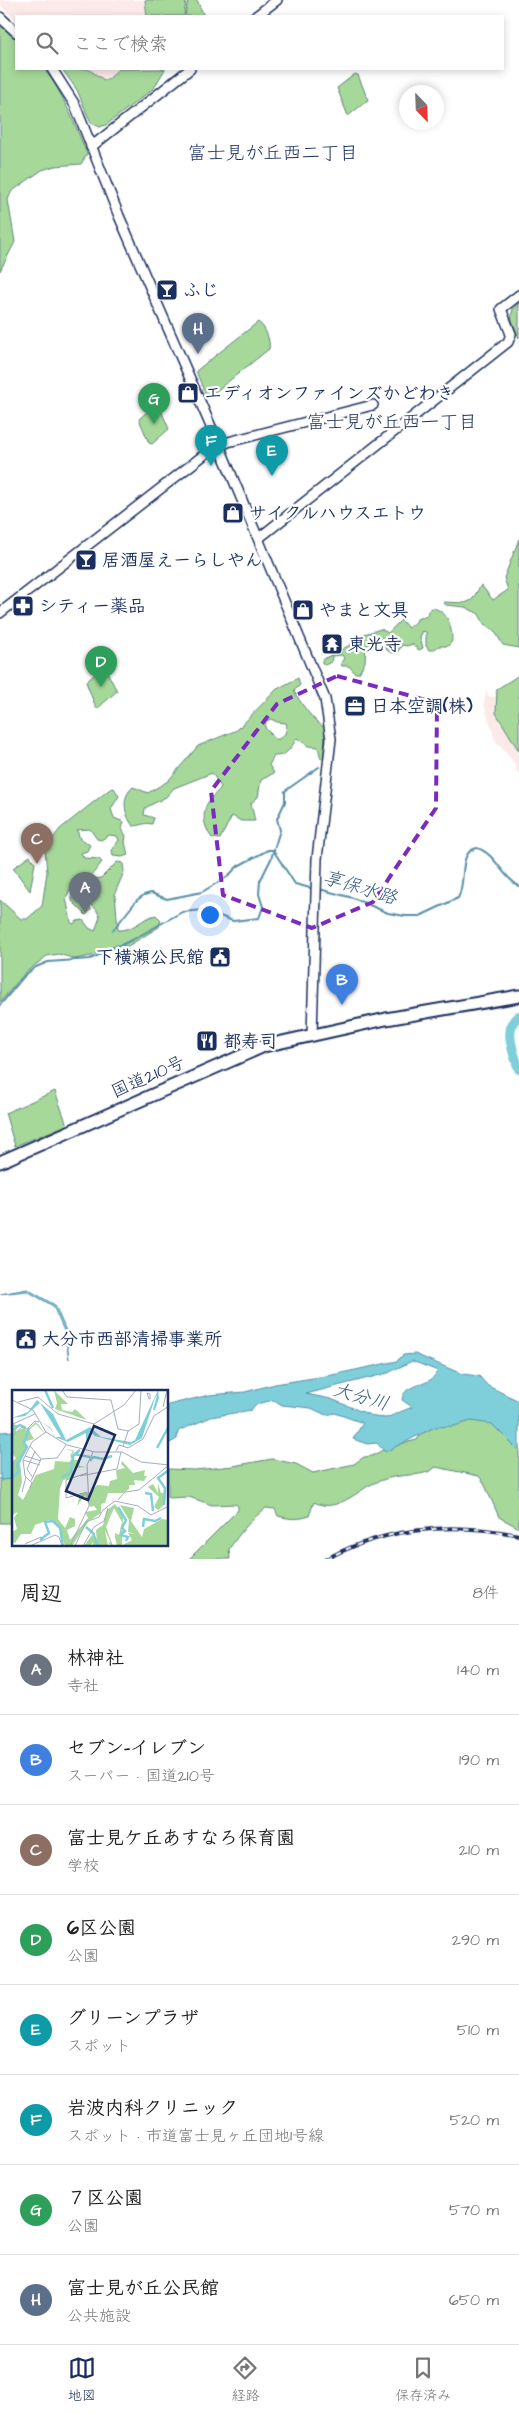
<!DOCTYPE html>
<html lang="ja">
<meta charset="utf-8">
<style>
body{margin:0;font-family:"Architects Daughter","Klee One",sans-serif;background:#f6f6f6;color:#222}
.compass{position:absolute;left:399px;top:85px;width:45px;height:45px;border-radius:50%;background:#fff;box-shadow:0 2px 8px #0003;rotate:157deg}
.you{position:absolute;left:209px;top:914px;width:18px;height:18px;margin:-12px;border:4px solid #fff;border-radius:50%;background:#1a73e8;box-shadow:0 0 0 8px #1a73e833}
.badge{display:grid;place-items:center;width:32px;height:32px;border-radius:50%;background:#1b2f5e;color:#fff;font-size:16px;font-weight:700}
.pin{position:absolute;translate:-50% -41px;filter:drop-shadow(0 1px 2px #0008)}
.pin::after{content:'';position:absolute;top:26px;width:18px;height:15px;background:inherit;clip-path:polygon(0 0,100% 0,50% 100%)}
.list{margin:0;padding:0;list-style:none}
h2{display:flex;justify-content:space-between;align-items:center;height:65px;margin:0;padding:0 20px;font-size:21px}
h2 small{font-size:16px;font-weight:400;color:#767676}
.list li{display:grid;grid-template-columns:32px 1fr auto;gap:15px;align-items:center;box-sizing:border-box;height:90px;padding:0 20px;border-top:1px solid #e0e0e0}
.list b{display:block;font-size:19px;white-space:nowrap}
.list p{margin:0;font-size:16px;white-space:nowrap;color:#767676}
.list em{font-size:16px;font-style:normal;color:#767676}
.icon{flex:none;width:28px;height:28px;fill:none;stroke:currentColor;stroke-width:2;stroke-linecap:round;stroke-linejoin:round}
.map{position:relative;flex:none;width:519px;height:1559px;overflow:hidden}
.search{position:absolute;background:#fff;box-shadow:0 2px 8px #0003;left:15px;right:15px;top:15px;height:55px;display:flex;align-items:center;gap:12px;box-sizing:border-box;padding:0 18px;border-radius:0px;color:#767676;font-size:19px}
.sheet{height:785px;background:#fff}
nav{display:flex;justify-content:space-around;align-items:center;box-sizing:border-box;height:70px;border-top:1px solid #e0e0e0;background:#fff;font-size:14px;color:#767676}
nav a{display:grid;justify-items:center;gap:2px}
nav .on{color:#1b2f5e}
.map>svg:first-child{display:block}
</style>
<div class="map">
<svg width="519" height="1559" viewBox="0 0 519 1559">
<rect width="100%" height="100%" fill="#fff"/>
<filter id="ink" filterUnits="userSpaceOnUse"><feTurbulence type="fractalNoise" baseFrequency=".02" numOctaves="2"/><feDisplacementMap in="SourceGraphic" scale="10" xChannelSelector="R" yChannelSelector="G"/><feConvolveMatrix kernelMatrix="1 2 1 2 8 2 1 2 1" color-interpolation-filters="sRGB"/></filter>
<g filter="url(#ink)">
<g fill="#fceae8">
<polygon points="0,0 145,0 146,16 16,16 16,20 0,5"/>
<polygon points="88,69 118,69 110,78 104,80"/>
<polygon points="519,675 519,777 513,761 495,740 484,705 486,689 489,697 496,697 495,691"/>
</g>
<g fill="#a6d89a" stroke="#60847c" fill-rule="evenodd">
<polygon points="145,0 186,0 184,16 147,16"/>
<polygon points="188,0 197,0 204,16 185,16"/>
<path d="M0 23 16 39V69H44C64 94 75 125 87 154L81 164 55 166 42 170 11 192 8 200 15 242 0 271Z"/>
<polygon points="62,69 88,69 104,80 110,78 118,69 165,69 154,88 106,125 100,127 91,123 77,90"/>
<polygon points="355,74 358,75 368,100 348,116 337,88"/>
<path d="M519 303V338C514 323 505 314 519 303Z"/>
<path d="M258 322C265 326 271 341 269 349L210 396H206L196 371Z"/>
<polygon points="156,404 159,405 169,429 152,444 149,443 139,419"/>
<polygon points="519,539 519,648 503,645 494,630 484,624 479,614 465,607 446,605 443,602 465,603 472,600 481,585 493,600 508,590 504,578"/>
<path d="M432 608C448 610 452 627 452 641L448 646H439L433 650H429L426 646V632L423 631 420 637 423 648 419 650 412 644 407 646 402 645 397 653C386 654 386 647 380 642L366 645 365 662 359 673H355L349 666H342L341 663 344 658 342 655 332 656 331 662 325 665 322 663V660L350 645 364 634 381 629 388 633 401 620 408 628 416 622 417 619 427 616 428 611Z"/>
<polygon points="104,666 117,691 98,708 96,708 86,682"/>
<polygon points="519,675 519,751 496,713 497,689"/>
<path d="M298 678 300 685 294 691C299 701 317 726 325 727L324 757 321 759 318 747 308 746 297 738C292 746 287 757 274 756L269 765 274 773 261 780 258 797 251 803 255 821H241L232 816 220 839 212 838C203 826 201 812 210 799 213 795 218 792 221 787L212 773 174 788 166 797 145 808 144 815 154 818 152 824C144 822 140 826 133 826 124 814 121 797 133 787L148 793 168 781 198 746 237 730 277 689ZM271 719 277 722 286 723 287 726 285 734 279 739H276L265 728 266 721Z"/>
<path d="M114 788 119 796 111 809 114 818 124 822 122 829 126 836 125 842 128 855 122 857 113 856 112 850 119 840 117 836 109 835 101 840 97 839 90 829 77 830 80 839 90 845 87 851 81 853 84 858 99 859 102 862 88 880 101 878 117 862 123 863 124 872 115 893 118 930C134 931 141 918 156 915L161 920 159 927 128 946 117 945 91 956 75 959 59 954 47 956 25 973 0 1002V900L21 919H27L42 906 47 872 45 849 60 829 110 789ZM72 885V901L86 915 91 910 88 902 96 909 100 917 95 931 89 928 83 920 77 921 73 924 71 922 66 898Z"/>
<polygon points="30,856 35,863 30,891 13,868"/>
<polygon points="55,1091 67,1125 15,1146 5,1113"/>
<path d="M486 1418 519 1447V1528L499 1517 484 1483 479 1476 436 1467C426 1476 412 1474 400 1476 390 1477 378 1481 370 1485 353 1495 334 1513 314 1502L309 1516C298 1520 289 1519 278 1516L275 1509 266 1508C250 1520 240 1533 229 1549L230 1559H189L238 1510V1506L235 1504 212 1505 189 1497 168 1498V1469L195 1470 233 1466 272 1459 296 1464 313 1473 354 1464 364 1457 372 1456 390 1446 417 1440C429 1416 463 1420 486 1418Z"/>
<polygon points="8,1477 14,1483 14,1523 0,1523 0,1478"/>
</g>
<g fill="#7fcfda" stroke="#578fa8" fill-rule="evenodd">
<polygon points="27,1289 55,1305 66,1331 69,1359 64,1331 53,1306 27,1291 0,1294"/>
<path d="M415 1354 462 1374 479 1376 488 1386 519 1401V1451L492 1424 471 1421 454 1426 435 1427 385 1452 377 1443 367 1444 353 1439 363 1423 335 1413 326 1415 311 1408 282 1405 274 1400 256 1404 251 1410 211 1417 178 1431 177 1439 168 1444V1405L209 1395 245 1392 275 1384 332 1375 397 1361 403 1355ZM412 1361 438 1371C436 1373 433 1379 430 1380 420 1387 404 1385 402 1400L412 1407 386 1418 375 1417 331 1399 306 1394 388 1373Z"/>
<polygon points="14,1431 14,1479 0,1480 0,1432"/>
</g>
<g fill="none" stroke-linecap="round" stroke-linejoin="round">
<g stroke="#578fa8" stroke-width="2">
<path d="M319 889 353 898 388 913 405 916H420L458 898C467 882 457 852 477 848 495 853 502 877 519 886"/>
<polyline points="113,930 137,900 144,895 151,893 167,899 202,892 227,877 238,866 268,850 273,850 295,884 314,889"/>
<polyline points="0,1005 25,975 36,967 48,962 90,959 132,940 182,912 204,910 233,921 259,918 263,907 259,894 260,881 271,859 280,830 277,819 285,802 285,791 319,767"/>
</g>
<path stroke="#7fcfda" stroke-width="10" d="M519 1016C502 1027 514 1054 519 1069"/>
<g stroke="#1b2f5e" stroke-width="12">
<g id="secondary">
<polyline points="256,16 277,0"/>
<polyline points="0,17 16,32"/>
<polyline points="52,69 75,105 119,216 219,445 325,699 331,739 317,859 312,1035"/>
<polyline points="91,147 190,69"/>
<polyline points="259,538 508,342 511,334 501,309 519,295"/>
<polyline points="0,613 213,448 228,442 373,405"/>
</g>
</g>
<g stroke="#1b2f5e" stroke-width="15">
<polyline id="highway" points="0,1162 264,1046 386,1019 519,996"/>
</g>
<use href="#secondary" stroke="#fff" stroke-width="9"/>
<use href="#highway" stroke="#fff" stroke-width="11"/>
<g stroke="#1b2f5e" stroke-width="4">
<path id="rail" d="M326 1559C386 1527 452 1522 519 1535"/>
</g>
<use href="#rail" stroke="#fff" stroke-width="2" stroke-dasharray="5.5" stroke-linecap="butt"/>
</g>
</g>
<path fill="none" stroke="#7b2cbf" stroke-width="4" stroke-dasharray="10 6" stroke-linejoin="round" d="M337 676 437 703 436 808 373 902 312 928 223 895 211 791 277 704Z"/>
<defs>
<g id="bar-square" transform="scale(1.125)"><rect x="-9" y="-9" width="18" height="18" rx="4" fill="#1b2f5e" stroke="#fff"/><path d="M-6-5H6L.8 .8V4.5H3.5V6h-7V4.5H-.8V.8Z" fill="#fff"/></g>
<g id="shop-square" transform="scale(1.125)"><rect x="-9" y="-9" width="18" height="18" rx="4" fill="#1b2f5e" stroke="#fff"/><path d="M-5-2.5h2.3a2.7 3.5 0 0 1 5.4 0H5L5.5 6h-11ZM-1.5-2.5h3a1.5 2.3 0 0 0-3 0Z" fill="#fff"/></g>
<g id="pharmacy-square" transform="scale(1.125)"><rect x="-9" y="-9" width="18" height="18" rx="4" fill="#1b2f5e" stroke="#fff"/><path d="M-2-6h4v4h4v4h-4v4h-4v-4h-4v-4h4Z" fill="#fff"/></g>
<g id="temple-square" transform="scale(1.125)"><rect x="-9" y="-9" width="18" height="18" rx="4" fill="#1b2f5e" stroke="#fff"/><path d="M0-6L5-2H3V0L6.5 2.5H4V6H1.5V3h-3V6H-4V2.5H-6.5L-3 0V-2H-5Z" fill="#fff"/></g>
<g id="office-square" transform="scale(1.125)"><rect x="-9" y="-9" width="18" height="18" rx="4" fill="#1b2f5e" stroke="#fff"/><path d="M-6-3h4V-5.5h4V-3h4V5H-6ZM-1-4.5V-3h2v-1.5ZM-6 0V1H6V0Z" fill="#fff"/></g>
<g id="civic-square" transform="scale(1.125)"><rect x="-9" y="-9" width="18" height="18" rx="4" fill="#1b2f5e" stroke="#fff"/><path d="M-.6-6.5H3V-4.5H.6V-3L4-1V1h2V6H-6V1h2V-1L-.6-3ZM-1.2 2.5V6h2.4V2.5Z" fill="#fff"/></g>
<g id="restaurant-square" transform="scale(1.125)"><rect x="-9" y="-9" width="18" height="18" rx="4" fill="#1b2f5e" stroke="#fff"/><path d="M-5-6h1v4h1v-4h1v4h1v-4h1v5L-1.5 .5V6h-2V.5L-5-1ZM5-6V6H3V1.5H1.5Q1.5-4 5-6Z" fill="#fff"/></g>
</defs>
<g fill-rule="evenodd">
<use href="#bar-square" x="167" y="290"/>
<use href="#shop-square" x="188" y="393"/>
<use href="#shop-square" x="233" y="513"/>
<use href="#bar-square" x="86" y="560"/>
<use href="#pharmacy-square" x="23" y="606"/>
<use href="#shop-square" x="303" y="610"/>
<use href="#temple-square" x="332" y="644"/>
<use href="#office-square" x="355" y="706"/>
<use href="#civic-square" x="220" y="957"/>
<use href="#restaurant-square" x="207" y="1041"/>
<use href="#civic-square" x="26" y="1339"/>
</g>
<g text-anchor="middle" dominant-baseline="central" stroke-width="4.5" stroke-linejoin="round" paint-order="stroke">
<g font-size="18" font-weight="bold" fill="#1b2f5e" stroke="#fff" text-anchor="start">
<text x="183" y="290">ふじ</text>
<text x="204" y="393">エディオンファインズかどわき</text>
<text x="249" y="513">サイクルハウスエトウ</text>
<text x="102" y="560">居酒屋えーらしやん</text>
<text x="39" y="606">シティー薬品</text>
<text x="319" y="610">やまと文具</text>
<text x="348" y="644">東光寺</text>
<text x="371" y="706">日本空調(株)</text>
<text x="204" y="957" text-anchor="end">下横瀬公民館</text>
<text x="223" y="1041">都寿司</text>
<text x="42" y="1339">大分市西部清掃事業所</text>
</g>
<g font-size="18" fill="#1b2f5e" stroke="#fff">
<text transform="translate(148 1077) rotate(-24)">国道210号</text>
</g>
<g font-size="19" fill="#1b2f5e" stroke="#fff">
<text x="273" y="153">富士見が丘西二丁目</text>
<text x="392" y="422">富士見が丘西一丁目</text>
</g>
<g font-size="19" font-style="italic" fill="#395f83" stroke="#fff">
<text transform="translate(360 888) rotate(17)">享保水路</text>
<text transform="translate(361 1397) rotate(16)">大分川</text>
</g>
</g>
<g transform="translate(12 1390)">
<rect width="156" height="156" fill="#fff"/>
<path d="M42 0 56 14H49L50 20 60 22 63 19 75 30 43 19 45 13ZM24 32V33L26 34 34 45 24 34 17 40 22 49 11 52 15 58 8 73 10 92 6 105 11 110 24 85 42 79 43 71 57 72 60 69 58 66 61 61 52 59 61 60 62 62 60 65 62 70H68L67 76 74 77 62 78 60 88 51 90 48 99 46 129 53 138 58 127 63 129V136L55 140 58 150 76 128 73 122 85 120 82 116 78 117 73 105 65 116 68 104 79 102 85 95 97 96 98 91 105 89 104 80 113 78 109 74 110 71 121 83 133 80 132 86H135L132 91 122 90 123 95H117V99L111 103H96L93 113 89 114V123L77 131 60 156H53L47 137 37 130 23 135 19 144H9L3 153 0 152V142L5 139 2 128 6 122 0 125V72L4 68 0 64V34L5 35 4 42 11 38 15 40ZM141 94 146 103V94L149 103H152V115L146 120 142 117 147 107 136 97ZM103 114 111 126 110 156H105L103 147V143L107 145 110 132 102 118 94 137 101 156 97 154 98 151 93 140 96 156H80L81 152 78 156H72L80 145 85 154 84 140 91 135 95 120ZM108 115 122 118 119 131 130 147 132 139 150 129 156 130V156L111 155 120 150 116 143 123 144 116 142 117 130Z" fill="#a6d89a"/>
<path d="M146 0 147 8 143 20H141L145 5 143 8 130 48 118 55 83 46 78 42 74 51V43L56 52 43 47 41 44 39 39 28 31 39 38 40 40 41 45 43 47H49L28 13 13 26 0 28 16 22 25 10 41 24 54 50 78 37 89 47 119 52 123 50Z" fill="#7fcfda"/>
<path fill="none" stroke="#7fcfda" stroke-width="2.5" d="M33 0 41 18M0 40 8 35 14 38M145 58 157 36M62 64 78 67M78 71 81 67 91 69 100 66M50 87 59 83 61 66 68 60M0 88 7 81 5 75 15 57 12 53 17 38M133 103 139 104 141 121M152 115 153 98 146 88 157 80M106 117 114 130 110 138 113 141 109 145 116 147 114 151M74 137 81 143 86 156M131 137 132 129 143 131 149 128M28 150 37 143 33 132 41 131 48 138 51 156"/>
<path fill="none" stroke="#a4acbf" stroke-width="1" d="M50 0 55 7 99 10 106 39 117 41M135 3 138 4V9H137ZM0 10 21 20 34 42 55 55 83 62H110L129 72 157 75M6 12 26 7 46 24 82 34 112 15 124 0M151 17 155 0M1 34 23 24M0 46 10 37 15 39 23 31 27 32M18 56 29 69 19 91M111 57 116 41 127 34 129 0M104 61 107 55 116 58 131 49 142 26 157 16M13 66 29 71M29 69 45 68 54 55M11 70 28 75M75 83 54 90V108L75 102M68 86 105 79 109 62M21 88 15 79 23 61M18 98 20 93 13 86 11 70 20 52 34 42M10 102 14 87M106 110 113 102 127 100 157 75M13 154 29 147 30 150M18 156 43 145 47 147 50 156M58 156 77 116 75 75 81 62M63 156 74 132 87 127 91 120 103 111 126 116 139 125 157 116M71 156 82 137 92 131 96 118"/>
<path fill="#1b2f5e" fill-opacity="0.15" stroke="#1b2f5e" stroke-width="2.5" d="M82 36 103 45 76 110 54 101Z"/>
<rect width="156" height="156" fill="none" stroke="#1b2f5e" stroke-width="2.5"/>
</g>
</svg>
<svg class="compass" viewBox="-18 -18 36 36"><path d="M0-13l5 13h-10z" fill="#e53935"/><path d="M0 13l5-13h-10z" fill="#767676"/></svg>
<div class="you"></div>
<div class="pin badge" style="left:85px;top:913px;background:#6b7280">A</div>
<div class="pin badge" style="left:342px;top:1005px;background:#3f7fe0">B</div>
<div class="pin badge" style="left:37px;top:864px;background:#8d6e63">C</div>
<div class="pin badge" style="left:101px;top:687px;background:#2e9e5b">D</div>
<div class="pin badge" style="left:272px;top:476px;background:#0f9aa8">E</div>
<div class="pin badge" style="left:211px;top:466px;background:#0f9aa8">F</div>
<div class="pin badge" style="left:154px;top:424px;background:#2e9e5b">G</div>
<div class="pin badge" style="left:198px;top:354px;background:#5c6f8a">H</div>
<div class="search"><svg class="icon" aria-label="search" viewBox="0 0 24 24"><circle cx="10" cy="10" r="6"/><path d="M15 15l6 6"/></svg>ここで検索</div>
</div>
<section class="sheet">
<h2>周辺<small>8件</small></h2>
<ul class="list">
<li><span class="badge" style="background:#6b7280">A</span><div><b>林神社</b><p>寺社</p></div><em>140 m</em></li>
<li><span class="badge" style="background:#3f7fe0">B</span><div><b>セブン-イレブン</b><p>スーパー · 国道210号</p></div><em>190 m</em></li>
<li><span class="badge" style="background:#8d6e63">C</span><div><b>富士見ケ丘あすなろ保育園</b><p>学校</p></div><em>210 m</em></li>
<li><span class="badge" style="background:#2e9e5b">D</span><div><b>6区公園</b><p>公園</p></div><em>290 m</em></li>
<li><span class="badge" style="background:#0f9aa8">E</span><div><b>グリーンプラザ</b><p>スポット</p></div><em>510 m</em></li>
<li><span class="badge" style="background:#0f9aa8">F</span><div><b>岩波内科クリニック</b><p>スポット · 市道富士見ヶ丘団地1号線</p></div><em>520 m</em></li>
<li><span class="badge" style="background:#2e9e5b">G</span><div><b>７区公園</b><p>公園</p></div><em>570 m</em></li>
<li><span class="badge" style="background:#5c6f8a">H</span><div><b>富士見が丘公民館</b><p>公共施設</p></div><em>650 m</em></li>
</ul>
</section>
<nav>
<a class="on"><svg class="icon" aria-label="map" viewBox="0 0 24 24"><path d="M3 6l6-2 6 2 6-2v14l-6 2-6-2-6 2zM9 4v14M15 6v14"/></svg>地図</a>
<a><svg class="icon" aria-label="directions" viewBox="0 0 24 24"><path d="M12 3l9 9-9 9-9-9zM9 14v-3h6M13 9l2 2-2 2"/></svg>経路</a>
<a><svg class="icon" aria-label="saved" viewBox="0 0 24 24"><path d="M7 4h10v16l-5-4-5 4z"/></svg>保存済み</a>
</nav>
